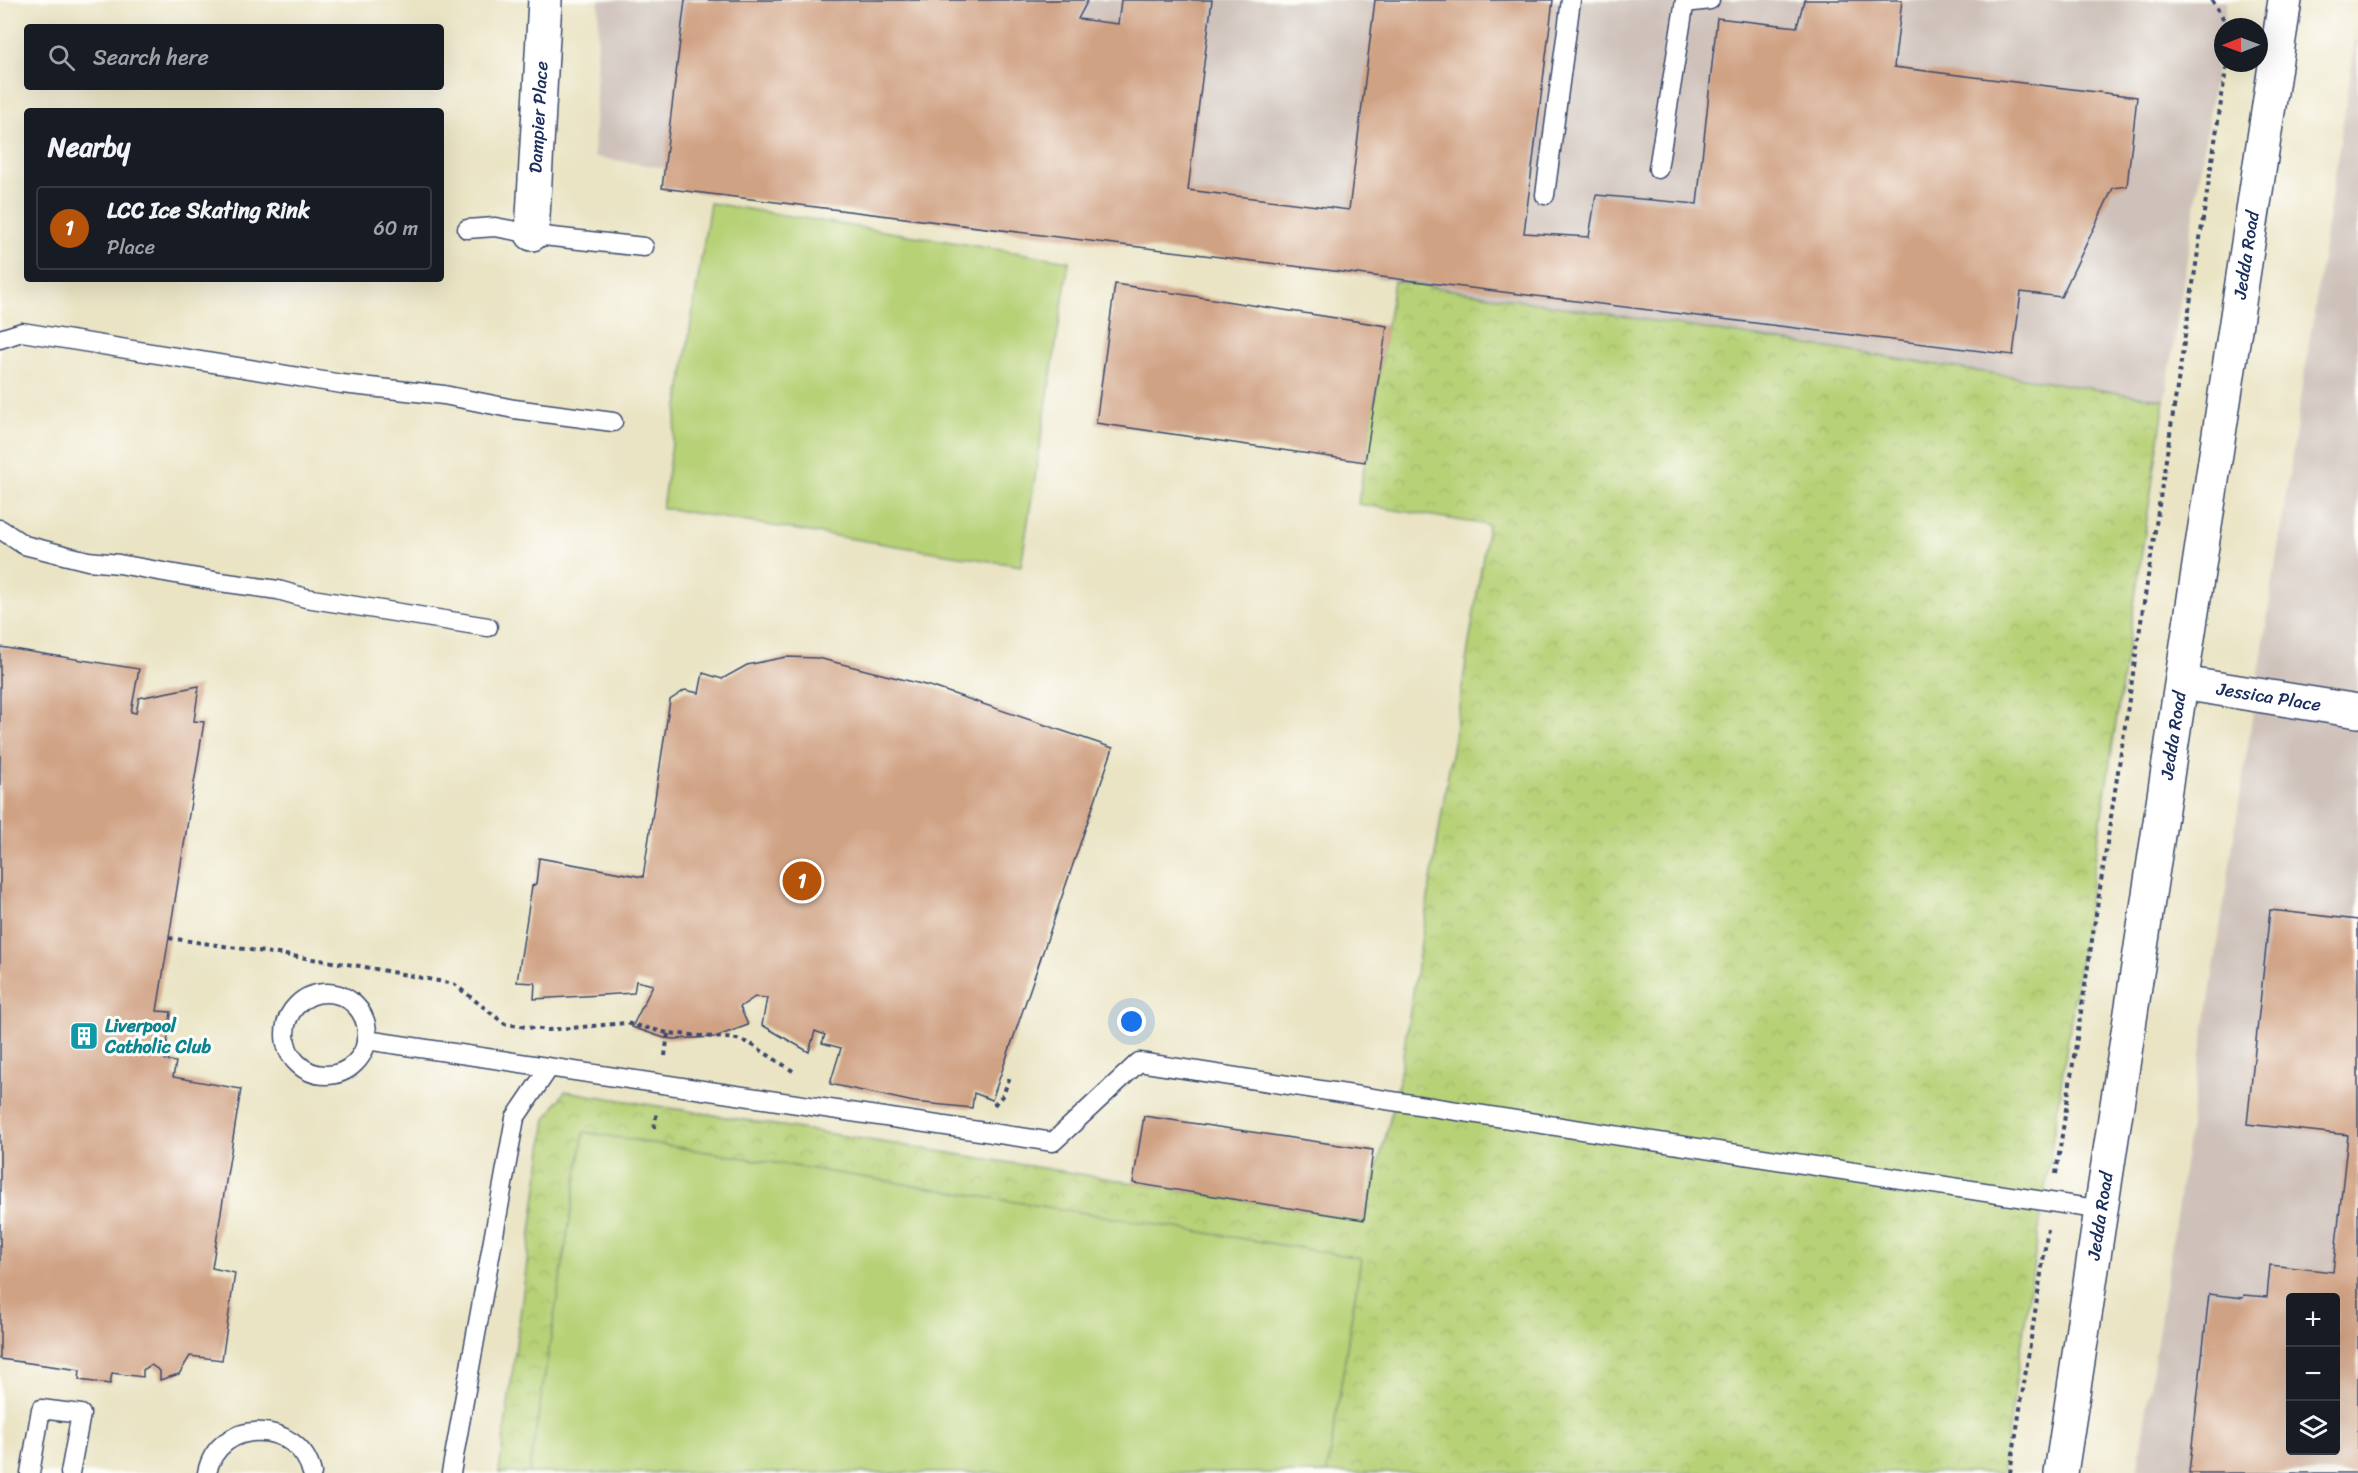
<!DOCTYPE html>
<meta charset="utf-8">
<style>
body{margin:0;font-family:Sriracha,sans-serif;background:#20242c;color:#f1f3f6}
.controls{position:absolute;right:18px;bottom:18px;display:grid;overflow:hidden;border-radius:6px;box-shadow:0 6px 24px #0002}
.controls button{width:54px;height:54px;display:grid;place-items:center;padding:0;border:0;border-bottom:2px solid #363941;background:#171b24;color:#f1f3f6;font:30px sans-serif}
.compass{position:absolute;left:2214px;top:18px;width:54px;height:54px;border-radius:50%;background:#171b24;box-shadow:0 6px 24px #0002;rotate:269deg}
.you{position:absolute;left:1132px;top:1022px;width:21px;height:21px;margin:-15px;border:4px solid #fff;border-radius:50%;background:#1a73e8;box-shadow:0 0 0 9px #1a73e833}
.badge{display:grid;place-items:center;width:39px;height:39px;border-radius:50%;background:#b45309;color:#fff;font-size:20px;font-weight:700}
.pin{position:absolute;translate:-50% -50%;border:3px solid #fff;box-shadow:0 2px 6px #0006}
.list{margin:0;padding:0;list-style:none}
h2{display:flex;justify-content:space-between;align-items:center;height:78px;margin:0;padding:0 24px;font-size:26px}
h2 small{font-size:20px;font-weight:400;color:#9ea1a6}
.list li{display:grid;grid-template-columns:39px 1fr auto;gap:18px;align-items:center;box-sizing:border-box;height:84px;margin:0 12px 12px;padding:0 12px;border:2px solid #363941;border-radius:6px}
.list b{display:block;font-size:22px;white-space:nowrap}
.list p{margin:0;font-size:20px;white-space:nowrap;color:#9ea1a6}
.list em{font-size:20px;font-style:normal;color:#9ea1a6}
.icon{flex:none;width:33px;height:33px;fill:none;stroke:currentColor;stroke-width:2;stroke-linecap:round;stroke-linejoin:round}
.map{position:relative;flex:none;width:2358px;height:1473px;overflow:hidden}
.search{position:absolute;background:#171b24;box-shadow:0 6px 24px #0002;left:24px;top:24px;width:420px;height:66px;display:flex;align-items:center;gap:15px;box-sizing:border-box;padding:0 21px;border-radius:6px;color:#9ea1a6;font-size:22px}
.panel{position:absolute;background:#171b24;box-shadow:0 6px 24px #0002;left:24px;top:108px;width:420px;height:174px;border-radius:6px}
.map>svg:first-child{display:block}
</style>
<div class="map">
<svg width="2358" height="1473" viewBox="0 0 2358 1473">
<defs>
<pattern id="park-crowns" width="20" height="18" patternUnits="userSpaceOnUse" patternTransform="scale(1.5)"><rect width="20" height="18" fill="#b7d177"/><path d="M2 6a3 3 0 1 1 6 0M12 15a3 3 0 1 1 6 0" fill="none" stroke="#9db469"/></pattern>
</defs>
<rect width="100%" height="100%" fill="#fdfcf7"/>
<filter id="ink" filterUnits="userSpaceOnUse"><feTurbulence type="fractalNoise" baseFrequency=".0167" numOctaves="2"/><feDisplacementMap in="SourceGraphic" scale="12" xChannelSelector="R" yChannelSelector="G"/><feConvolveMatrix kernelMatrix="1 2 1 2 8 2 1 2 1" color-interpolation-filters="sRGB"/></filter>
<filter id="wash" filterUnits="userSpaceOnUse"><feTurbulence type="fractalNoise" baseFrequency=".008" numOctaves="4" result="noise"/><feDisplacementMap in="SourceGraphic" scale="24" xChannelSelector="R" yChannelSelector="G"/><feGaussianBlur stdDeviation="1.35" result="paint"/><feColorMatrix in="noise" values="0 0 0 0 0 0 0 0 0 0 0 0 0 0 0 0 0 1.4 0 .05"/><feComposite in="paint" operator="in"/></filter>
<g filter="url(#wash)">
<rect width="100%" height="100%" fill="#eae4c4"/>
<g fill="#cec1ba" fill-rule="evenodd">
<polygon points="599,0 2227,0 2165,400 594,157"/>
<path d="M2358 23V1473H2137ZM2290 1298H2336V1450H2290Z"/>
</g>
<polygon fill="url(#park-crowns)" stroke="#69806a" stroke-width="1.5" points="1394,281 2165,400 2002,1473 499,1473 546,1119 565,1091 1364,1220 1397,1092 1488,525 1358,504"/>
<g fill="#b7d177" stroke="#69806a" stroke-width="1.5">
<polygon points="710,203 1069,261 1021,566 662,508"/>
<polygon points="584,1132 1361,1258 1327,1473 529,1473"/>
</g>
<g id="blocks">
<g fill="#d0a284" fill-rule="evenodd">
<polygon points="685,0 1088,0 1078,19 1118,24 1121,0 1212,0 1188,190 1349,210 1375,0 1553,0 1524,233 1589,237 1596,195 1697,204 1717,18 1797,27 1804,0 1902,0 1894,67 2137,97 2127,186 2113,188 2061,297 2021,292 2013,355 662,188"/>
<polygon points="1115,284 1387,326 1365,462 1096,423"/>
<polygon points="0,647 139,669 131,712 136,713 139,698 199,686 194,721 204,722 157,1011 171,1012 165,1060 176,1062 173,1077 241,1089 212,1268 235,1273 222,1360 190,1356 179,1374 160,1380 160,1371 151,1365 143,1370 143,1377 112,1373 110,1384 79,1380 80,1370 0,1359"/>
<polygon points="786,657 818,658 933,687 1113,748 992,1100 974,1093 972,1108 914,1102 830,1084 841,1048 822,1043 825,1035 815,1031 809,1052 762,1025 767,998 755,997 740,1007 748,1025 715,1037 675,1039 664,1038 632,1027 653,985 636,981 634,993 534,999 535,983 517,982 532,886 536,884 539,858 643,877 670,700 685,690 699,693 703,673 722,679 747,665"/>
<path d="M2270 910 2358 920V1473H2189L2209 1294 2243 1298 2244 1295 2267 1297 2270 1265 2333 1272 2348 1135 2247 1124ZM2290 1298H2336V1450H2290Z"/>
<polygon points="1144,1116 1373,1150 1364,1220 1133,1183"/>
</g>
</g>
</g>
<g filter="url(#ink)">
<use href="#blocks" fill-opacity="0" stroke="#3a4a6d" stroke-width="1.5"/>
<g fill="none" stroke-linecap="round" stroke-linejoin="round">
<g stroke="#3a4a6d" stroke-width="21">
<g id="service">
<polyline points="1685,3 1710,0"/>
<polyline points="1658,169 1685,0"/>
<polyline points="1545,195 1571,0"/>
<polyline points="467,229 495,227 543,236 644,247"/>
<polyline points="0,339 22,332 342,384 444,395 514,409 613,422"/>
<polyline points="0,529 24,545 88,561 119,564 220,582 278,590 306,598 488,627"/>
<circle cx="326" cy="1034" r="41"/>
<polyline points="366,1040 1053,1142 1139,1062 2102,1210"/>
<polyline points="30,1473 41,1409 81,1414 70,1473"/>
<path d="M207 1473C218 1417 299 1419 312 1473"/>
<polyline points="451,1473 515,1118 549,1068"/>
</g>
</g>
<g stroke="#3a4a6d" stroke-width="36">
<g id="minor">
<path id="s1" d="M532 234 545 0"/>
<path id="s2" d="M2182 683 2358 711"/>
<path id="s3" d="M2061 1473 2285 0"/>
</g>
</g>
<g stroke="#3a4a6d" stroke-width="4" stroke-dasharray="4.5 4.5" stroke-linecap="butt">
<polyline points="2212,0 2223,18 2225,27"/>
<polyline points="169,938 360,966 454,984 505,1024 548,1030 626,1023 668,1033 737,1039 751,1044 796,1073"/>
<polyline points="665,1056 668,1033"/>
<polyline points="994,1105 1003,1095 1010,1077"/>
<polyline points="654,1128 657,1111"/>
<polyline points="2056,1174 2227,63"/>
<polyline points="2010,1473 2048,1229"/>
</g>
<use href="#service" stroke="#fff" stroke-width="18"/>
<use href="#minor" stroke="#fff" stroke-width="33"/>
</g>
</g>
<defs>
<g id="building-square" transform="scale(1.5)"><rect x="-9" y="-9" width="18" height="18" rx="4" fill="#0f9aa8" stroke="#fdfcf7"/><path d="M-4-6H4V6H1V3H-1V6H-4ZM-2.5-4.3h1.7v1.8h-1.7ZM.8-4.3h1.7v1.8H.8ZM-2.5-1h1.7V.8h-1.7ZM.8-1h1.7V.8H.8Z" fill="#fff"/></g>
</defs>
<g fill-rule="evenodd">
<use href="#building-square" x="84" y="1036"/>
</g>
<g text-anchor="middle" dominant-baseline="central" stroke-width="6" stroke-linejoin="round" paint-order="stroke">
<g font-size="18" fill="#1b2f5e" stroke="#fdfcf7">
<text stroke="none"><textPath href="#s1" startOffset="117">Dampier Place</textPath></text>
<text stroke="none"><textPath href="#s3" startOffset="1232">Jedda Road</textPath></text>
<text stroke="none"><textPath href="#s2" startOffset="88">Jessica Place</textPath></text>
<text stroke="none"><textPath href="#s3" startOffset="746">Jedda Road</textPath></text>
<text stroke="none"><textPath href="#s3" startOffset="260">Jedda Road</textPath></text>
</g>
<g font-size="18" font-weight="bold" fill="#0d838f" stroke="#fdfcf7" text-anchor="start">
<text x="105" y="1026">Liverpool<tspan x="105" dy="21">Catholic Club</tspan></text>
</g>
</g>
</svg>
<div class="controls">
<button>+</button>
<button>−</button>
<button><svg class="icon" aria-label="layers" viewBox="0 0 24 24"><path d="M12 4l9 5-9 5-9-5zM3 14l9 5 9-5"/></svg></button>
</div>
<svg class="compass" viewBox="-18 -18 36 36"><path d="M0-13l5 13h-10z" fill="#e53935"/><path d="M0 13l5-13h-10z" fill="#9ea1a6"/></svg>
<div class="you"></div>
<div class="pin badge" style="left:802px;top:881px">1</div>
<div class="search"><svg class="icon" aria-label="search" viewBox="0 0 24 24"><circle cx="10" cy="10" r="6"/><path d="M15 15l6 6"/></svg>Search here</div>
<section class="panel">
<h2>Nearby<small></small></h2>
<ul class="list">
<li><span class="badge">1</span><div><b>LCC Ice Skating Rink</b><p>Place</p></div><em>60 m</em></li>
</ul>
</section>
</div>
